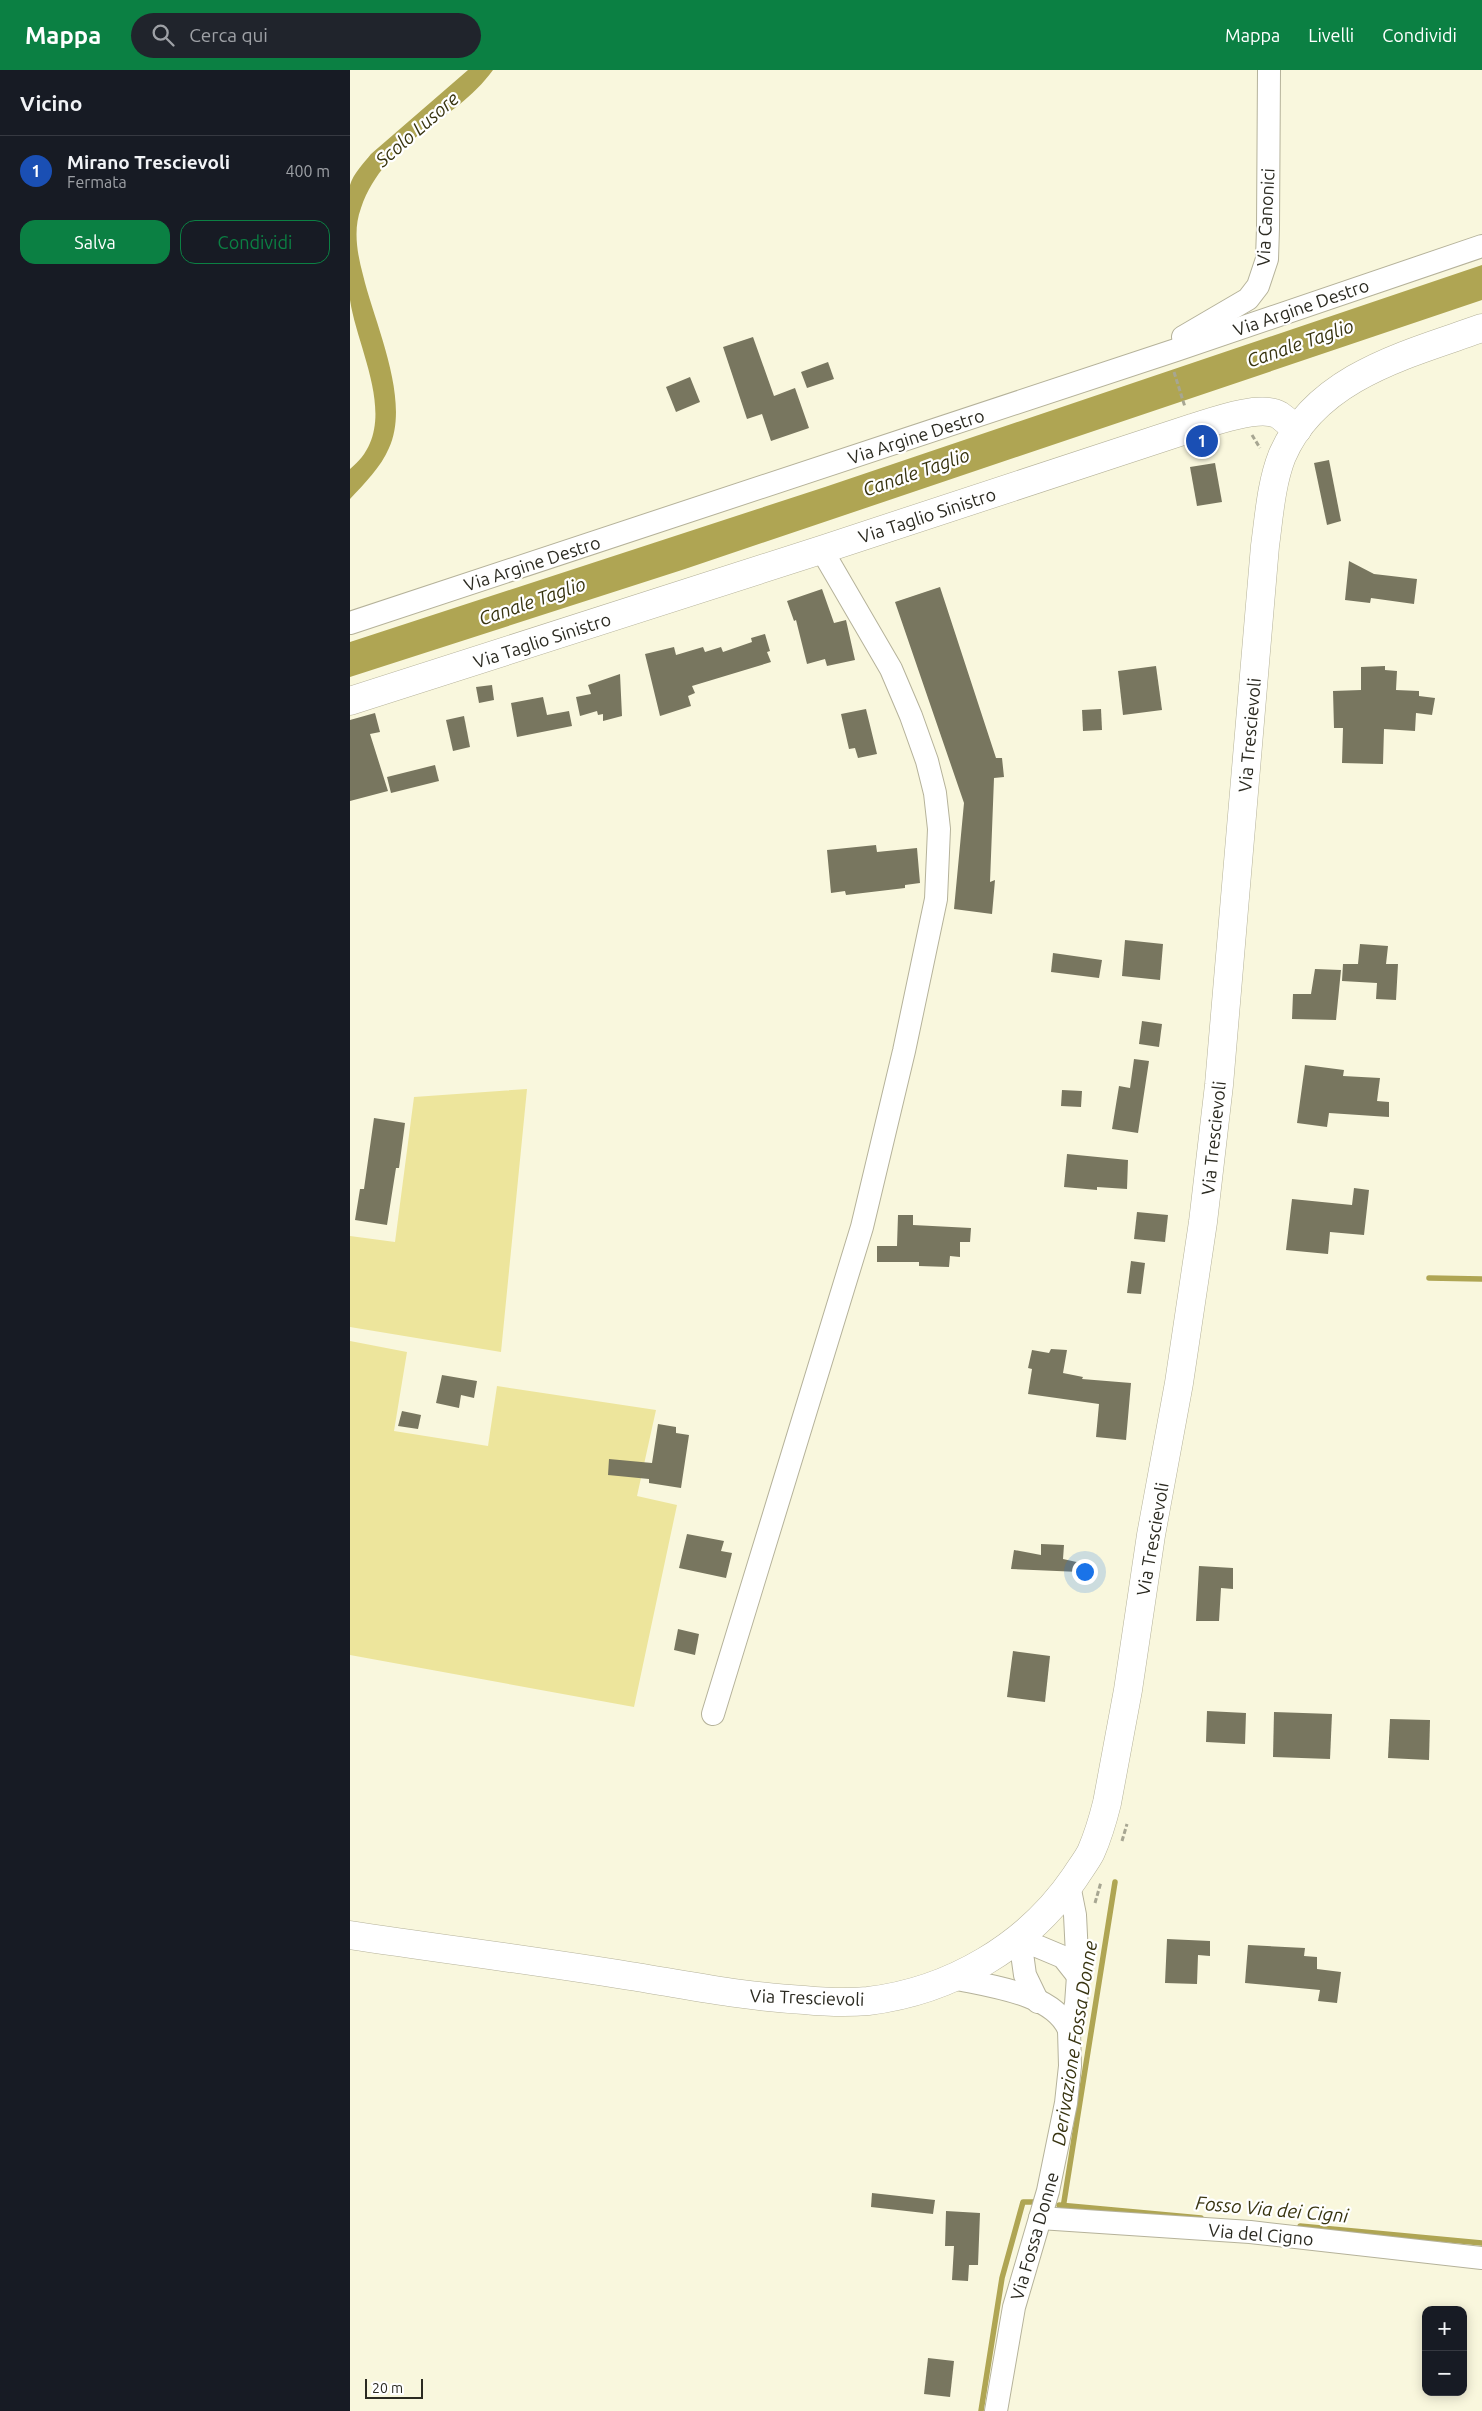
<!DOCTYPE html>
<html lang="it">
<meta charset="utf-8">
<style>
body{margin:0;font-family:Ubuntu,sans-serif;background:#20242c;color:#f1f3f6}
.controls{position:absolute;right:15px;bottom:15px;display:grid;overflow:hidden;border-radius:10px;box-shadow:0 2px 12px #0003}
.controls button{width:45px;height:45px;display:grid;place-items:center;padding:0;border:0;border-bottom:1px solid #363941;background:#171b24;color:#f1f3f6;font:25px sans-serif}
.scale{position:absolute;left:15px;bottom:12px;width:58px;box-sizing:border-box;padding-left:5px;border:2px solid #2b2a21;border-top:0;font-size:14px;line-height:18px;white-space:nowrap;color:#2b2a21;-webkit-text-stroke:4px #fff;paint-order:stroke}
.you{position:absolute;left:734px;top:1501px;width:18px;height:18px;margin:-12px;border:4px solid #fff;border-radius:50%;background:#1a73e8;box-shadow:0 0 0 8px #1a73e833}
.badge{display:grid;place-items:center;width:32px;height:32px;border-radius:50%;background:#0b8043;color:#fff;font-size:16px;font-weight:700}
.pin{position:absolute;translate:-50% -50%;border:2px solid #fff;box-shadow:0 1px 5px #0006}
.list{margin:0;padding:0;list-style:none}
h2{display:flex;justify-content:space-between;align-items:center;height:65px;margin:0;padding:0 20px;font-size:21px}
h2 small{font-size:16px;font-weight:400;color:#9ea1a6}
.list li{display:grid;grid-template-columns:32px 1fr auto;gap:15px;align-items:center;box-sizing:border-box;height:70px;padding:0 20px;border-top:1px solid #363941}
.list b{display:block;font-size:19px;white-space:nowrap}
.list p{margin:0;font-size:16px;white-space:nowrap;color:#9ea1a6}
.list em{font-size:16px;font-style:normal;color:#9ea1a6}
.actions{display:flex;gap:10px;padding:15px 20px}
.actions a{flex:1;padding:11px 0;border:1px solid #0b8043;border-radius:15px;text-align:center;font-size:18px;color:#0b8043}
.actions .main{background:#0b8043;color:#fff}
.icon{flex:none;width:28px;height:28px;fill:none;stroke:currentColor;stroke-width:2;stroke-linecap:round;stroke-linejoin:round}
.map{position:relative;flex:none;width:1132px;height:2341px;overflow:hidden}
header{display:flex;align-items:center;gap:30px;box-sizing:border-box;height:70px;padding:0 25px;background:#0b8043;color:#fff}
header strong{font-size:24px}
nav{display:flex;gap:28px;margin-inline-start:auto;font-size:18px}
.search{width:350px;height:45px;background:#20242c;display:flex;align-items:center;gap:12px;box-sizing:border-box;padding:0 18px;border-radius:28px;color:#9ea1a6;font-size:19px}
main{display:flex}
aside{flex:1;background:#171b24}
.map>svg:first-child{display:block}
</style>
<header>
<strong>Mappa</strong>
<div class="search"><svg class="icon" aria-label="search" viewBox="0 0 24 24"><circle cx="10" cy="10" r="6"/><path d="M15 15l6 6"/></svg>Cerca qui</div>
<nav><a>Mappa</a><a>Livelli</a><a>Condividi</a></nav>
</header>
<main>
<aside>
<h2>Vicino<small></small></h2>
<ul class="list">
<li><span class="badge" style="background:#1a4fb4">1</span><div><b>Mirano Trescievoli</b><p>Fermata</p></div><em>400 m</em></li>
</ul>
<div class="actions"><a class="main">Salva</a><a>Condividi</a></div>
</aside>
<div class="map">
<svg width="1132" height="2341" viewBox="0 0 1132 2341">
<rect width="100%" height="100%" fill="#f9f7dd"/>
<g fill="#ede59c">
<polygon points="177,1019 151,1282 0,1257 0,1166 45,1172 64,1027"/>
<polygon points="0,1271 57,1282 44,1361 138,1376 147,1316 306,1340 287,1426 327,1435 284,1637 0,1585"/>
</g>
<g fill="#afa553">
<path d="M118 0H143C103 55 36 67 11 138 3 159 7 183 13 205 25 255 61 330 39 378 31 397 14 414 0 429V399C53 357 8 283 0 230 0 205 0 176 0 150 0 139 0 126 0 115 3 104 14 93 21 84Z"/>
<polygon points="1132,195 1132,230 335,499 0,607 0,572 475,417"/>
</g>
<g fill="none" stroke-linecap="round" stroke-linejoin="round">
<g stroke="#afa553" stroke-width="5.5">
<polyline points="1079,1208 1132,1209"/>
<polyline points="709,2135 851,2148"/>
<polyline points="713,2138 765,1812"/>
<polyline points="950,2156 1132,2173"/>
<polyline points="631,2341 652,2208 673,2132 687,2132"/>
</g>
</g>
<g fill="#78765f">
<polygon points="403,267 424,326 445,318 459,358 421,371 412,344 397,349 373,277"/>
<polygon points="478,292 484,309 457,318 451,302"/>
<polygon points="340,307 350,332 326,342 316,317"/>
<polygon points="979,390 991,451 977,455 964,393"/>
<polygon points="865,393 872,432 847,436 840,397"/>
<polygon points="999,491 1024,504 1067,509 1064,534 1021,528 1020,533 995,530"/>
<polygon points="590,517 646,688 652,688 654,707 644,708 640,812 645,810 642,844 604,839 614,733 545,532"/>
<polygon points="472,519 484,553 496,550 505,590 477,596 475,589 457,594 446,550 444,551 437,531"/>
<polygon points="415,564 420,581 417,582 421,592 342,616 345,623 338,626 341,636 310,646 295,584 324,577 326,585 353,577 355,582 371,577 373,582 402,572 401,568"/>
<polygon points="806,596 812,640 773,645 768,601"/>
<polygon points="1035,596 1035,600 1047,601 1046,620 1069,621 1069,626 1085,628 1082,645 1066,643 1065,661 1034,659 1033,694 992,693 993,658 984,658 983,621 1011,620 1011,597"/>
<polygon points="270,604 272,646 253,651 253,644 248,645 247,641 230,646 226,627 241,624 238,615"/>
<polygon points="142,615 144,630 129,633 126,617"/>
<polygon points="193,627 197,645 219,641 222,656 167,667 161,633"/>
<polygon points="516,639 527,684 508,688 505,678 499,679 491,644"/>
<polygon points="751,639 752,660 733,661 732,640"/>
<polygon points="25,643 30,662 20,664 38,721 0,731 0,650"/>
<polygon points="114,646 120,677 103,681 96,650"/>
<polygon points="85,695 89,711 41,723 37,707"/>
<polygon points="526,775 527,782 567,778 570,813 555,815 555,818 496,825 495,821 481,823 477,780"/>
<polygon points="775,870 813,874 810,910 772,906"/>
<polygon points="1010,874 1038,876 1036,894 1048,894 1046,930 1026,929 1027,913 992,911 993,894 1008,894"/>
<polygon points="703,883 752,890 749,908 701,902"/>
<polygon points="965,899 991,900 986,950 942,949 943,924 961,924"/>
<polygon points="792,951 812,954 809,977 789,974"/>
<polygon points="784,989 799,991 788,1063 762,1059 769,1016 780,1018"/>
<polygon points="955,995 994,1000 993,1006 1030,1008 1027,1031 1039,1032 1039,1047 979,1043 977,1057 947,1053"/>
<polygon points="712,1020 732,1021 731,1037 711,1036"/>
<polygon points="24,1048 55,1053 49,1098 46,1098 37,1155 5,1150 10,1119 14,1119"/>
<polygon points="717,1084 778,1090 777,1119 747,1117 747,1120 714,1117"/>
<polygon points="1004,1118 1019,1120 1014,1165 980,1162 978,1184 936,1180 942,1129 1002,1135"/>
<polygon points="787,1142 818,1145 815,1172 784,1169"/>
<polygon points="548,1145 563,1145 563,1155 621,1158 620,1172 610,1172 610,1187 600,1186 599,1197 569,1196 569,1192 527,1192 527,1176 547,1176"/>
<polygon points="781,1191 795,1193 791,1224 777,1223"/>
<polygon points="701,1279 717,1280 713,1303 733,1307 732,1309 781,1313 776,1370 746,1367 749,1334 678,1324 682,1299 678,1298 682,1280 699,1283"/>
<polygon points="92,1305 127,1311 124,1328 111,1325 109,1338 86,1333"/>
<polygon points="52,1341 71,1345 68,1359 48,1356"/>
<polygon points="308,1354 326,1357 326,1363 339,1365 331,1418 299,1413 299,1409 258,1405 259,1389 302,1393"/>
<polygon points="337,1464 374,1471 371,1481 382,1483 376,1508 329,1498"/>
<polygon points="691,1474 714,1475 713,1489 731,1493 730,1502 661,1499 664,1480 691,1485"/>
<polygon points="849,1496 883,1498 883,1519 871,1518 869,1551 846,1551"/>
<polygon points="328,1559 349,1564 345,1585 324,1580"/>
<polygon points="663,1581 700,1586 695,1632 657,1627"/>
<polygon points="857,1641 896,1643 895,1674 856,1672"/>
<polygon points="924,1642 982,1644 980,1689 923,1687"/>
<polygon points="1040,1649 1080,1650 1079,1690 1038,1688"/>
<polygon points="817,1869 860,1871 860,1886 848,1885 847,1914 815,1913"/>
<polygon points="898,1875 955,1878 954,1886 967,1887 967,1899 991,1902 987,1933 968,1931 970,1920 895,1913"/>
<polygon points="522,2123 585,2130 583,2144 521,2137"/>
<polygon points="596,2141 630,2143 628,2195 619,2195 618,2211 602,2210 604,2176 595,2176"/>
<polygon points="578,2288 604,2291 600,2327 574,2324"/>
</g>
<g fill="none" stroke-linecap="round" stroke-linejoin="round">
<g stroke="#b5b29a" stroke-width="24">
<g id="minor">
<polyline points="833,267 898,229 908,216 917,189 918,158 919,0"/>
<polyline points="0,553 826,280 1132,176"/>
<polyline points="363,1644 512,1157 554,981 586,829 589,759 585,723 577,691 561,646 541,599 477,489 474,479"/>
<path d="M603 1908C639 1916 704 1923 719 1960"/>
<polyline points="688,1932 675,1905 670,1869 713,1887 728,1906"/>
<polyline points="690,2148 900,2162 1132,2188"/>
<polyline points="646,2341 664,2237 698,2121 716,2033 720,1996 719,1960 726,1934 728,1906 725,1845 719,1815"/>
</g>
</g>
<g stroke="#b5b29a" stroke-width="29">
<g id="secondary">
<path d="M0 631 474 479 842 358C862 352 910 334 929 345 935 349 941 355 947 360"/>
<path d="M0 1865C93 1879 187 1891 280 1906 338 1915 395 1927 454 1930 475 1932 497 1933 518 1931 601 1921 678 1876 725 1807 730 1799 737 1790 741 1782 748 1766 753 1749 757 1733L778 1620 801 1465 829 1313 853 1152 869 1015 915 476C919 447 921 414 932 386 966 306 1059 284 1132 258"/>
</g>
</g>
<g stroke="#a7a692" stroke-width="3" stroke-dasharray="5 2.5" stroke-linecap="butt">
<polyline points="824,302 835,337"/>
<polyline points="902,365 910,378"/>
<polyline points="772,1771 777,1754"/>
<polyline points="745,1833 751,1812"/>
</g>
<use href="#minor" stroke="#fff" stroke-width="22"/>
<use href="#secondary" stroke="#fff" stroke-width="28"/>
</g>
<g text-anchor="middle" dominant-baseline="central" stroke-width="4.5" stroke-linejoin="round" paint-order="stroke">
<g font-size="18" fill="#2b2a21" stroke="#fff">
<text transform="translate(915 147) rotate(-87)">Via Canonici</text>
<text transform="translate(951 237) rotate(-19)">Via Argine Destro</text>
<text transform="translate(566 366) rotate(-18)">Via Argine Destro</text>
<text transform="translate(577 445) rotate(-18)">Via Taglio Sinistro</text>
<text transform="translate(182 493) rotate(-18)">Via Argine Destro</text>
<text transform="translate(192 570) rotate(-18)">Via Taglio Sinistro</text>
<text transform="translate(899 665) rotate(-85)">Via Trescievoli</text>
<text transform="translate(863 1068) rotate(-84)">Via Trescievoli</text>
<text transform="translate(802 1469) rotate(-80)">Via Trescievoli</text>
<text transform="translate(457 1927) rotate(2)">Via Trescievoli</text>
<text transform="translate(911 2164) rotate(5)">Via del Cigno</text>
<text transform="translate(684 2166) rotate(-74)">Via Fossa Donne</text>
</g>
<g font-size="19" font-style="italic" fill="#383410" stroke="#fff">
<text transform="translate(67 59) rotate(-41)">Scolo Lusore</text>
<text transform="translate(950 273) rotate(-19)">Canale Taglio</text>
<text transform="translate(566 402) rotate(-19)">Canale Taglio</text>
<text transform="translate(182 531) rotate(-19)">Canale Taglio</text>
<text transform="translate(724 1973) rotate(-81)">Derivazione Fossa Donne</text>
<text transform="translate(922 2139) rotate(5)">Fosso Via dei Cigni</text>
</g>
</g>
</svg>
<div class="controls">
<button>+</button>
<button>−</button>
</div>
<div class="scale">20 m</div>
<div class="you"></div>
<div class="pin badge" style="left:852px;top:371px;background:#1a4fb4">1</div>
</div>
</main>
